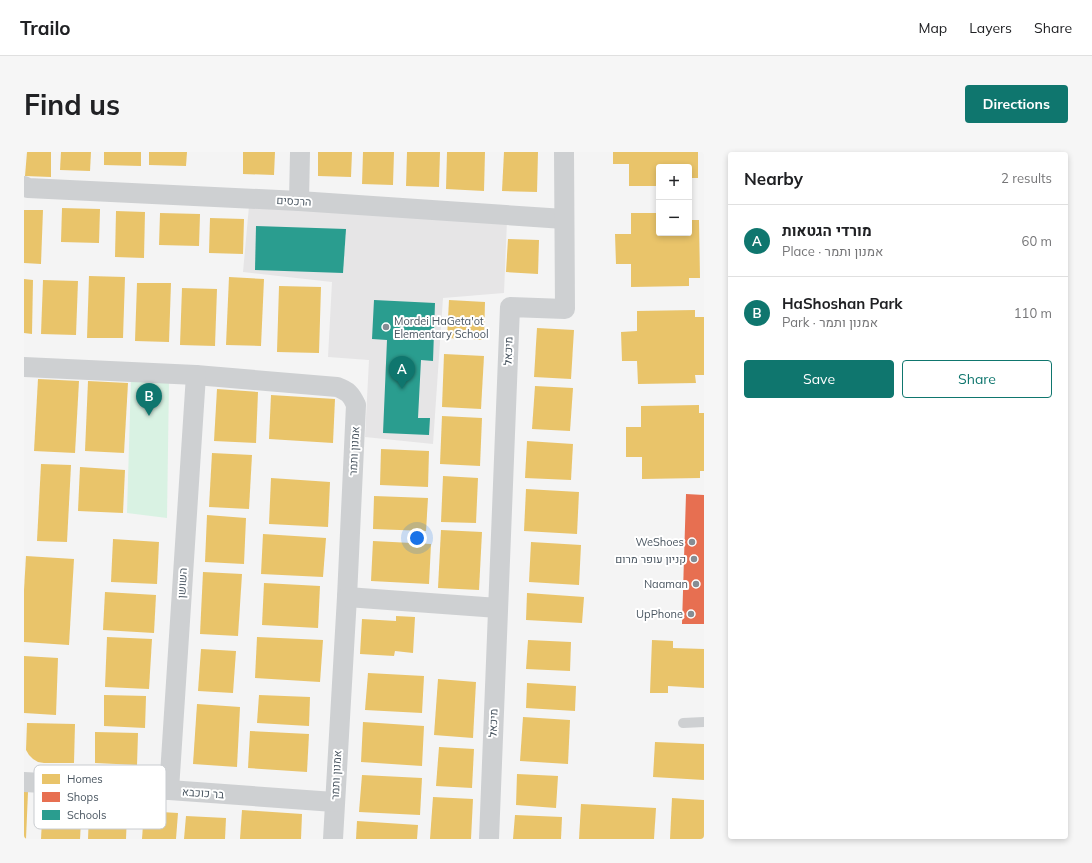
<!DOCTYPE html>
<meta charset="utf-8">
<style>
body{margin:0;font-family:Mulish,Heebo,sans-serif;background:#f6f6f6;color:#202124}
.controls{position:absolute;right:12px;top:12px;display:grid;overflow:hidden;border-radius:4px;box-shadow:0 2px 6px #0003}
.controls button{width:36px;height:36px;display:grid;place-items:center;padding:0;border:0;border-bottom:1px solid #e0e0e0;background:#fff;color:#202124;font:20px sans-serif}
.you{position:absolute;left:393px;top:386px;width:14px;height:14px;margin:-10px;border:3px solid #fff;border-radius:50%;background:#1a73e8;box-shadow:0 0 0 6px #1a73e833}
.badge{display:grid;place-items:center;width:26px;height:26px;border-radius:50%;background:#0f766e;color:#fff;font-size:13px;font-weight:700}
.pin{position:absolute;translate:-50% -33px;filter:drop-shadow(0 1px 2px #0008)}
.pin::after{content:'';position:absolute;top:21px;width:14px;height:12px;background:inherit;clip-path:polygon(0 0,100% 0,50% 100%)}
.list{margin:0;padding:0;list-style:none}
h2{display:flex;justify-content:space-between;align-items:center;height:52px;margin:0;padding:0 16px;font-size:17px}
h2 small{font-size:13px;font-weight:400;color:#757577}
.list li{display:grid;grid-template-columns:26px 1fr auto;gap:12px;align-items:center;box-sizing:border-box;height:72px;padding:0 16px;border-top:1px solid #e0e0e0}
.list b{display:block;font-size:15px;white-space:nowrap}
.list p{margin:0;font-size:13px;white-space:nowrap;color:#757577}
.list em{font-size:13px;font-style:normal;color:#757577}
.actions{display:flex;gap:8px;padding:12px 16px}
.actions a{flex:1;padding:9px 0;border:1px solid #0f766e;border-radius:4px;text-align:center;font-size:14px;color:#0f766e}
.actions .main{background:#0f766e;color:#fff}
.map{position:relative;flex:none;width:680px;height:687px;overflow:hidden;border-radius:4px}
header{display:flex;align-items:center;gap:24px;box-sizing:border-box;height:56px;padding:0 20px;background:#fff;border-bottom:1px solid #e0e0e0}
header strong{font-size:19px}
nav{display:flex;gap:22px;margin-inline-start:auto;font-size:14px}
.intro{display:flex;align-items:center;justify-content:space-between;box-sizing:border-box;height:96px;padding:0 24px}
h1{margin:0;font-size:28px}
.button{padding:10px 18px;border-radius:4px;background:#0f766e;color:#fff;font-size:14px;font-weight:700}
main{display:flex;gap:24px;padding:0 24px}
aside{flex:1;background:#fff;border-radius:4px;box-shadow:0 2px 6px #0003}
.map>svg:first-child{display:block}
</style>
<header>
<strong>Trailo</strong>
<nav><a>Map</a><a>Layers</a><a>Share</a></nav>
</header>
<div class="intro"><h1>Find us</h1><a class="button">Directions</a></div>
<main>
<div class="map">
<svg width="680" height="687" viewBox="0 0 680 687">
<rect width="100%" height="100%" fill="#f4f4f4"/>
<polygon fill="#e6e5e6" points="225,54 483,69 480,141 419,146 409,292 341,285 345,208 304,205 308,130 219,120"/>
<polygon fill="#d9f2e3" points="107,226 145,229 143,366 103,361"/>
<g fill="#e9c46a">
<polygon points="3,0 27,0 27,25 1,24"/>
<polygon points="37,0 67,0 66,19 36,18"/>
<polygon points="80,0 117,0 117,14 80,13"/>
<polygon points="125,0 163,0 162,14 125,13"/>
<polygon points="219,0 251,0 250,23 219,22"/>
<polygon points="294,0 328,0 327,25 294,24"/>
<polygon points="339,0 370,0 369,33 338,32"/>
<polygon points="383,0 416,0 415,35 382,34"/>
<polygon points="423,0 461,0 460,39 422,37"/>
<polygon points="480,0 514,0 513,40 478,39"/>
<polygon points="589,0 674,0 674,26 665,26 665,15 635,15 635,34 605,34 605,12 589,12"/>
<polygon points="38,56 76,57 75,91 37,90"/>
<polygon points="0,58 19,58 17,112 0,111"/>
<polygon points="92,59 121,60 120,106 91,105"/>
<polygon points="136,61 176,62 175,94 135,93"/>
<polygon points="607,61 635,61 635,81 665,81 665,68 675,68 676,126 665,126 665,134 607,135 607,112 592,112 591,82 607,82"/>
<polygon points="186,66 220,67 219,102 185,101"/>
<polygon points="484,87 515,88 514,122 482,120"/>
<polygon points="65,124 101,125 99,186 63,186"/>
<polygon points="205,125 240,127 237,194 202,193"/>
<polygon points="0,127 9,128 8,182 0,181"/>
<polygon points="19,128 54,129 52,183 17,182"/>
<polygon points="113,131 147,131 145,190 111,189"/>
<polygon points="255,134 297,135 295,201 253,200"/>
<polygon points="158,136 193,137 191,194 156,193"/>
<polygon points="425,148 461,150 460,188 423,186"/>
<polygon points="671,158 671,165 680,165 680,223 671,223 672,231 614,232 613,209 598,209 597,180 613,179 613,159"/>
<polygon points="513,176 550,178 547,227 510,225"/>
<polygon points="420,202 460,204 457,257 418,255"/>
<polygon points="14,227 55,229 51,301 10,299"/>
<polygon points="64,229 104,231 100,301 61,299"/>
<polygon points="511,234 549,236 546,279 508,277"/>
<polygon points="193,237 234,240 232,291 190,289"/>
<polygon points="247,243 311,247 309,291 245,287"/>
<polygon points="675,253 675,261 680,261 680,319 676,319 676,326 618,327 618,305 602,305 602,275 617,275 617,254"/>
<polygon points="418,264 458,266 456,314 416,312"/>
<polygon points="503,289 549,292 547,328 501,326"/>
<polygon points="357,297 405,299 404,335 356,333"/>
<polygon points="188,301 228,303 225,357 185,355"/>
<polygon points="17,312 47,313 43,390 13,389"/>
<polygon points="56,315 101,318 99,361 54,359"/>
<polygon points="419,324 454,326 452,371 417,370"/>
<polygon points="247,326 306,330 304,375 245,372"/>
<polygon points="502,337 555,340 553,382 500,379"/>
<polygon points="350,344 404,346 402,379 349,377"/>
<polygon points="183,363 222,366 220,412 181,410"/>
<polygon points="417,378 458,380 455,438 414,436"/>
<polygon points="239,382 302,386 299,425 237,422"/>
<polygon points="89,387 135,390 133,432 87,430"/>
<polygon points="349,389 407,392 405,432 347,429"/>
<polygon points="507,390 557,393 555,433 505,430"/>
<polygon points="2,404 50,407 45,493 0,490 0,438"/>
<polygon points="179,420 218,422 214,484 176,482"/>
<polygon points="240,431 296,434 294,476 238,473"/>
<polygon points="81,440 132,443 130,481 79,478"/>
<polygon points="503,441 560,445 558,471 502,468"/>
<polygon points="372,464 391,465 389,501 371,499 370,504 336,502 338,467 372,469"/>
<polygon points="83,485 128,487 125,537 81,535"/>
<polygon points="233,485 299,488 296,530 231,526"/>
<polygon points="504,488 547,490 546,519 502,517"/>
<polygon points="628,488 649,489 649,496 680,497 680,536 644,534 644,541 626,541"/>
<polygon points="177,497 212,499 209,541 174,539"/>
<polygon points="0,504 34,506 32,563 0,561"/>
<polygon points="344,521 400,524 398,561 341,558"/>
<polygon points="414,527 452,530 449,586 410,583"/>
<polygon points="503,531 552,534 551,559 502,556"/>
<polygon points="80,543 122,544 121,576 80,574"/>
<polygon points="235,543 286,545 285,574 233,571"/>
<polygon points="173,552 216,555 213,615 169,612"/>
<polygon points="499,565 546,568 544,612 496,609"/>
<polygon points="339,570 400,574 398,614 337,610"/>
<polygon points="3,571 51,572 50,611 20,611 14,610 9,607 5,603 2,598"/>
<polygon points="226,579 285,582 283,620 224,616"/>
<polygon points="71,580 114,581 113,613 71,611"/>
<polygon points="631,590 680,592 680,628 629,625"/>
<polygon points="415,595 450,597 448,636 412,634"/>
<polygon points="493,622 534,624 532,656 492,653"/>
<polygon points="338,623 398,626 396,663 335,660"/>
<polygon points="0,639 4,640 2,687 0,687"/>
<polygon points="409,645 449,647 447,687 406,687"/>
<polygon points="648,646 680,648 680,687 646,687"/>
<polygon points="19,650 58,652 56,687 17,687"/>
<polygon points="557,652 632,656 630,687 555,687"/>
<polygon points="218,658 278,662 277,687 216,687"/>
<polygon points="120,659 154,661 152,687 118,687"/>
<polygon points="65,661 103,663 102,687 64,687"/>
<polygon points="491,663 538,665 537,687 489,687"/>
<polygon points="162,664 202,666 201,687 160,687"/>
<polygon points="333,669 394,673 393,687 332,687"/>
</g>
<polygon fill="#e76f51" points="662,342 680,343 680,472 658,472"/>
<g fill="#2a9d8f">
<polygon points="232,74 322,77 319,121 231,118"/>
<polygon points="350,148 411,151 409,209 397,208 394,266 406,266 405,283 359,281 363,188 348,187"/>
</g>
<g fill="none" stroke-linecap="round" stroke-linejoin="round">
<polyline stroke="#ced0d2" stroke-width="10" points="659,571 680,570"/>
<g stroke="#ced0d2" stroke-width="20">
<polyline points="0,34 4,36 275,49 540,67"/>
<polyline points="275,49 276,0"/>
<path d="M0 215 172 223 313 235C324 239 327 242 332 253L323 445 309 687"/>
<polyline points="323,445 474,456"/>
<polyline points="0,630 145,638 310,650"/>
<polyline points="145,638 172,223"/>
<polyline points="465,687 486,155 541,157 540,0"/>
</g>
</g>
<g fill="#868d94" stroke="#fff" stroke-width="1.5">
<circle cx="362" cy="175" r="4"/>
<circle cx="668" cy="390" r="4"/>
<circle cx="670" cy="407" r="4"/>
<circle cx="672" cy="432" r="4"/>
<circle cx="667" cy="462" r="4"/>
</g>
<g text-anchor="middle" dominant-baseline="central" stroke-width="4" stroke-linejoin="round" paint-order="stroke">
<g font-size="11" fill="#4a5661" stroke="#fff">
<text transform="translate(270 49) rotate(3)">הרכסים</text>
<text transform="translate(484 199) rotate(-88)">מיכאל</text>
<text transform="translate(330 299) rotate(-87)">אמנון ותמר</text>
<text transform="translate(158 431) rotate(-86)">השושן</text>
<text transform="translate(469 571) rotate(-88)">מיכאל</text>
<text transform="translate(312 623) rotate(-87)">אמנון ותמר</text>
<text transform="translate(179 641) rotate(4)">בר כוכבא</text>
</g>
<g font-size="11" fill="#4a5661" stroke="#fff" text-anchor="end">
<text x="370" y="169" text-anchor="start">Mordei HaGeta'ot<tspan x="370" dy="13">Elementary School</tspan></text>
<text x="660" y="390">WeShoes</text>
<text x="662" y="407">קניון עופר מרום</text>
<text x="664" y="432">Naaman</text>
<text x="659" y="462">UpPhone</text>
</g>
</g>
<rect x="10" y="613" width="132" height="64" rx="6" fill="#fff" stroke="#c9ccd0" stroke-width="1"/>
<rect x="18" y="622" width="18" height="10" fill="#e9c46a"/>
<rect x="18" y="640" width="18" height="10" fill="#e76f51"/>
<rect x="18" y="658" width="18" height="10" fill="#2a9d8f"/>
<g font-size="11" fill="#4a5661">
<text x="43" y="631">Homes</text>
<text x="43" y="649">Shops</text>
<text x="43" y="667">Schools</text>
</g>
</svg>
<div class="controls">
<button>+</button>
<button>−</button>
</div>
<div class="you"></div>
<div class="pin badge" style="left:378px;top:237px">A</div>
<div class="pin badge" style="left:125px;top:264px">B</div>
</div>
<aside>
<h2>Nearby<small>2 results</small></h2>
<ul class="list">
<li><span class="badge">A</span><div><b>מורדי הגטאות</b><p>Place · אמנון ותמר</p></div><em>60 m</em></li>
<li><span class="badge">B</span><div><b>HaShoshan Park</b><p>Park · אמנון ותמר</p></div><em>110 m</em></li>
</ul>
<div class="actions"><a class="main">Save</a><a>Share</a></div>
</aside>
</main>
